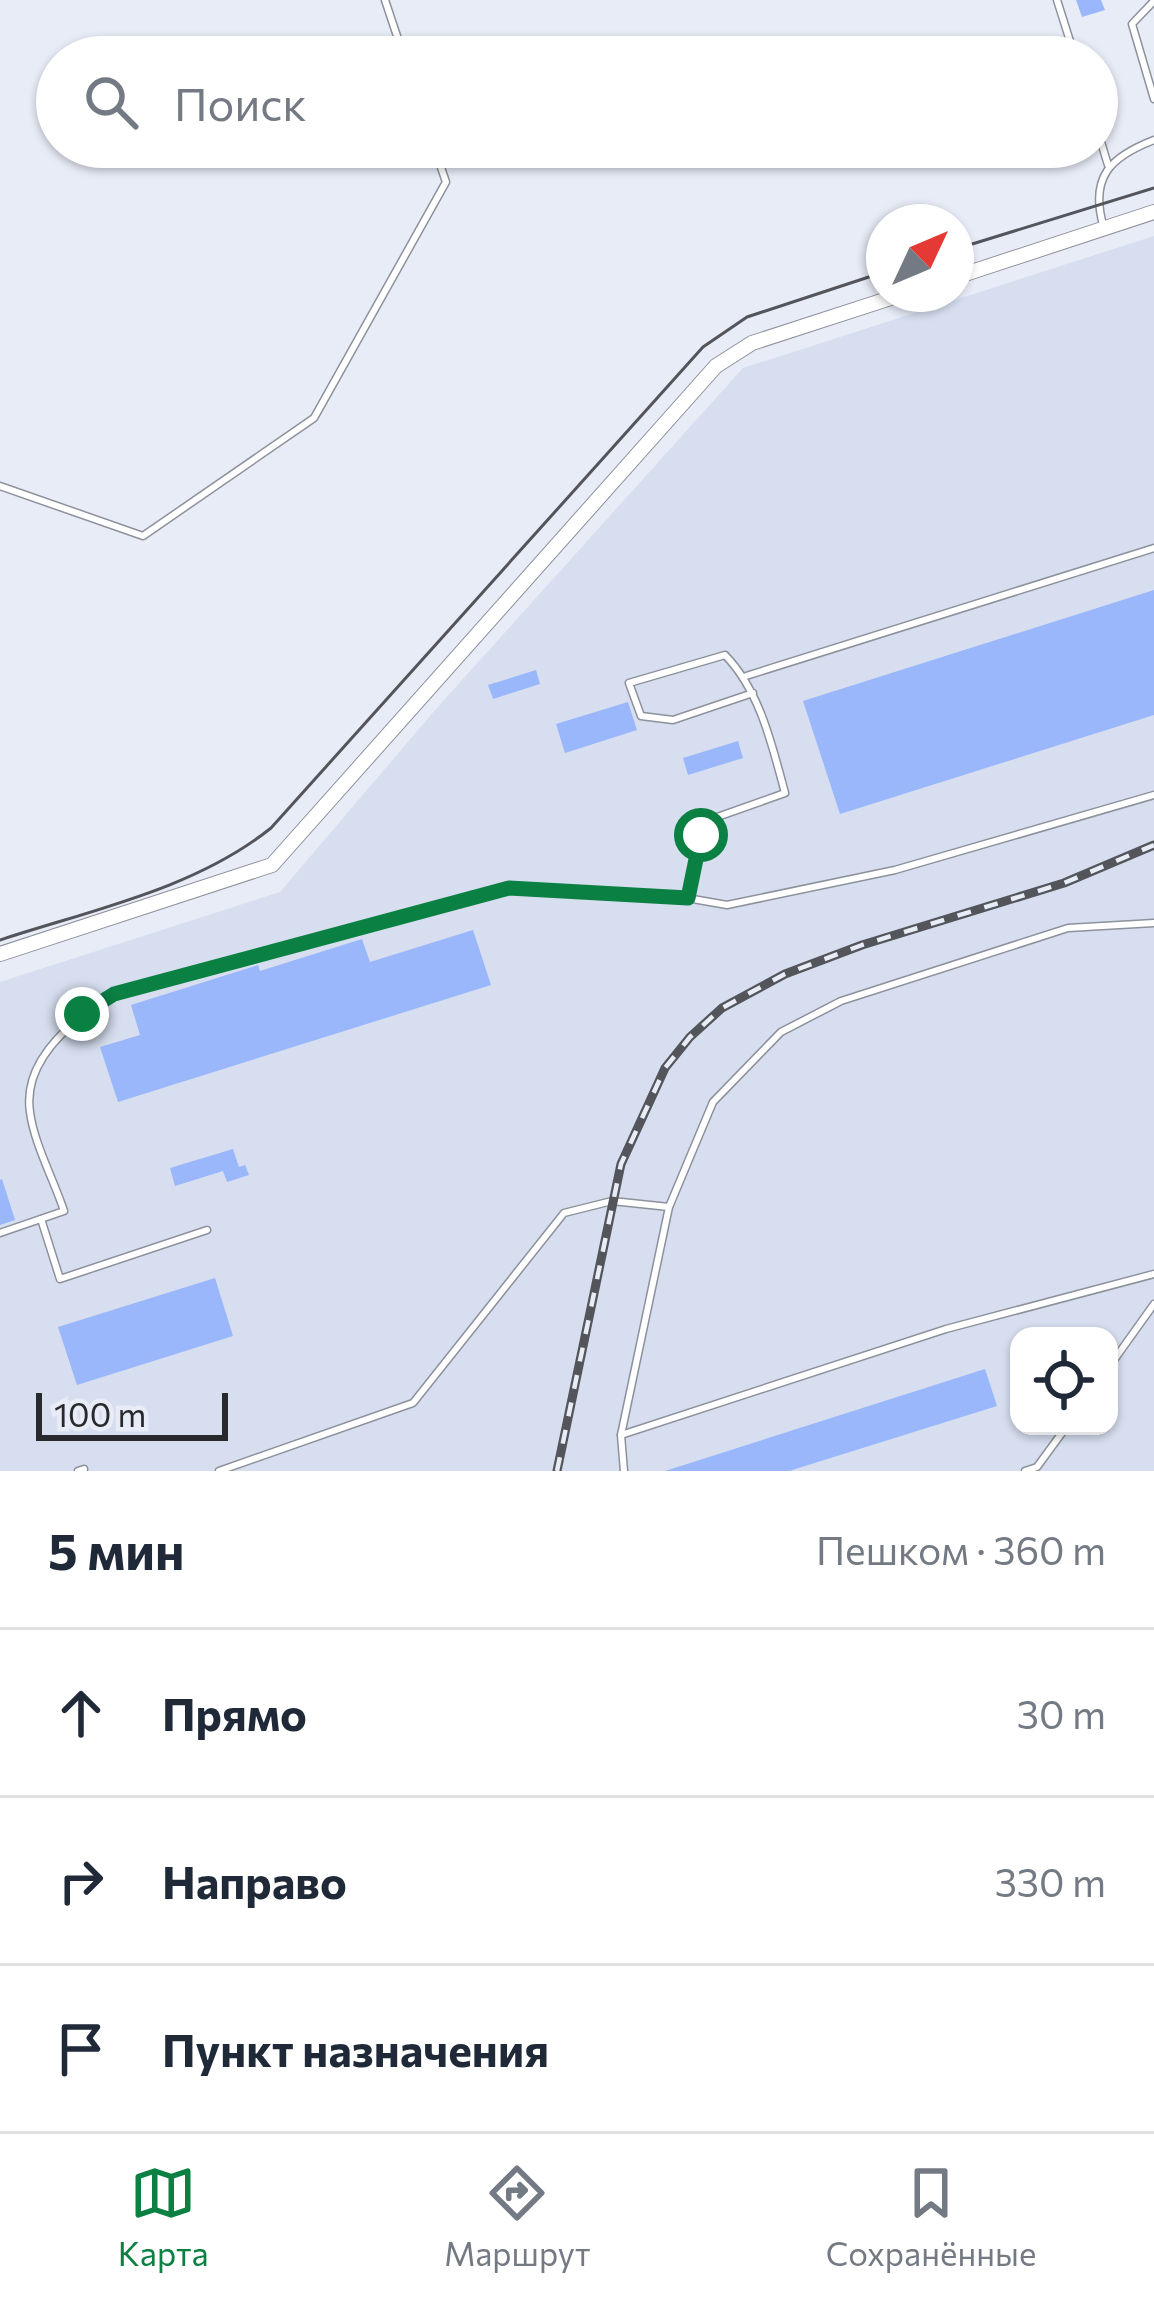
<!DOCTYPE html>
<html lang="ru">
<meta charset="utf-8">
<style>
body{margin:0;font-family:Commissioner,sans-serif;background:#f6f6f7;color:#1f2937}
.controls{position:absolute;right:36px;bottom:36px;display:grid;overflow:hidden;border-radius:24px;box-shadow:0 3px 9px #0004}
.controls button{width:108px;height:108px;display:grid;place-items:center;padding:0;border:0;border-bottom:3px solid #e0e1e3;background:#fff;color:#1f2937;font:60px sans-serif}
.compass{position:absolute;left:866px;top:204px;width:108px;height:108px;border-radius:50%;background:#fff;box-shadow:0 3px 9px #0004;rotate:46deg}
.scale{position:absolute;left:36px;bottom:30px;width:192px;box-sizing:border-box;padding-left:12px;border:6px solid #28292d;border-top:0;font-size:33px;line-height:42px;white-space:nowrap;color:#28292d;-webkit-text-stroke:9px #e8ecf7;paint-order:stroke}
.stop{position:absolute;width:36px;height:36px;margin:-27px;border:9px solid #0b8043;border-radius:50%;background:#fff}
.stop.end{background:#0b8043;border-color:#fff;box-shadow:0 3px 12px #0008}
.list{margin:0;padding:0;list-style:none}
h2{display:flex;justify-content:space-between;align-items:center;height:156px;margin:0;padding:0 48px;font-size:51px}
h2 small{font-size:39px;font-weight:400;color:#747a83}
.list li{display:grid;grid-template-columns:78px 1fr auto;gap:36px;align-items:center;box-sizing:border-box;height:168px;padding:0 48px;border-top:3px solid #e0e1e3}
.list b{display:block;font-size:45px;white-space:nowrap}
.list em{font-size:39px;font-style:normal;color:#747a83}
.icon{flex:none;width:66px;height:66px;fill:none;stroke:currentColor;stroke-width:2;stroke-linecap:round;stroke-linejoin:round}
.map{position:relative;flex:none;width:1154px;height:1471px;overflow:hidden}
.search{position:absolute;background:#fff;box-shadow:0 3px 9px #0004;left:36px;right:36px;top:36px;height:132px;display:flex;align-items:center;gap:30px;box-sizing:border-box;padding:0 42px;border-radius:66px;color:#747a83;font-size:45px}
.sheet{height:660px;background:#fff}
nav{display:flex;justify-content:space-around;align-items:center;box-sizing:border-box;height:168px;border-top:3px solid #e0e1e3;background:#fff;font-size:33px;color:#747a83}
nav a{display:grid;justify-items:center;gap:6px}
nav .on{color:#0b8043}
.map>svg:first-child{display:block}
</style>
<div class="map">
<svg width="1154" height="1471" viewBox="0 0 1154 1471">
<rect width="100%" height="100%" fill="#e8ecf7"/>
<path fill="#d6deef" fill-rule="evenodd" d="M1154 236V1471H0V982L280 892 436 709 743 368ZM1019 1336H1109V1426H1019Z"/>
<g fill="#9ab7fb">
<polygon points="1076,0 1101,0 1105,10 1082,17"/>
<polygon points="1154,590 1154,715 840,814 803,701"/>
<polygon points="536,670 540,684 493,699 488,685"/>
<polygon points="628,702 637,730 565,753 556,724"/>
<polygon points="738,741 743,758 688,775 683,758"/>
<polygon points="473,930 491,985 118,1102 100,1047 140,1035 131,1005 258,965 260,971 362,939 370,962"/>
<polygon points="233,1149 239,1167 245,1165 249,1175 227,1182 223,1171 175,1186 170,1168"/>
<polygon points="2,1179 15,1220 0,1225 0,1180"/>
<polygon points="215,1278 233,1336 77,1385 58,1327"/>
<polygon points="985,1369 997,1406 789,1471 665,1471"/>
</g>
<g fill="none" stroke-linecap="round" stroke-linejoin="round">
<g stroke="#8d919b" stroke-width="9">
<g id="service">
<polyline points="385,0 404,57"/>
<polyline points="1057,0 1075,57"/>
<polyline points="1154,1 1132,24 1154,99"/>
<polyline points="1097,129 1108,165"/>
<path d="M1103 225C1090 177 1110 157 1154 140"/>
<polyline points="0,486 143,536 314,418 446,182 434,147"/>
<polyline points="746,676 1154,548"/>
<path d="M687 898 706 821 785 793C772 745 760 691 725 655L629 683 641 716 673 720 753 693"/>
<polyline points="41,1219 60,1279 207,1230"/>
<path d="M0 1233 64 1211C54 1180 34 1144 30 1112 22 1059 75 1018 114 994L509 888 687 898 727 905 895 870 1154 795"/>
<polyline points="1109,1367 1154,1304"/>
<polyline points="621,1435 946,1329 1154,1274"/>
<polyline points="78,1471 84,1469"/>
<polyline points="219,1471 413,1403 564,1213 612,1201 669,1207"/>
<polyline points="624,1471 621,1435 669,1207 713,1102 781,1032 841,1001 1068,928 1154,923"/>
<polyline points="1025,1471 1037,1467 1067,1426"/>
</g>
</g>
<g stroke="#8d919b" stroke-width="16">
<g id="minor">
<polyline points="956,277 1154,212"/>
<polyline points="0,954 272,865 716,366 752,343 903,294"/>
</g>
</g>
<use href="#service" stroke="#fff" stroke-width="6"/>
<use href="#minor" stroke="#fff" stroke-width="14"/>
<g stroke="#53555a" stroke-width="3">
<polyline points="956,249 1154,188"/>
<path d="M0 940C91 910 195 889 271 828L703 347 747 317 884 272"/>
</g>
<g stroke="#53555a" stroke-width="9">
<polyline id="rail" points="557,1471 621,1164 665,1068 690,1037 722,1008 785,974 862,945 1064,883 1154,845"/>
</g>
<use href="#rail" stroke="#e8ecf7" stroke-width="4.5" stroke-dasharray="14" stroke-linecap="butt"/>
</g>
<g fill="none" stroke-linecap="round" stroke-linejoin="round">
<polyline stroke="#0b8043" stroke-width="15" points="82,1014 114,994 509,888 688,898 701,835"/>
</g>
</svg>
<div class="controls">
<button><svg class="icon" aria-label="locate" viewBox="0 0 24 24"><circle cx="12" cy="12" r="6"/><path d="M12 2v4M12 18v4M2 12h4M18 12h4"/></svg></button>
</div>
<svg class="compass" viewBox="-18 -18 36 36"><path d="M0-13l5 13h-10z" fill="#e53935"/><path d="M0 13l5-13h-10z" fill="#747a83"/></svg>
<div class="scale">100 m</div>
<div class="stop" style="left:701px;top:835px"></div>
<div class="stop end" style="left:82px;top:1014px"></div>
<div class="search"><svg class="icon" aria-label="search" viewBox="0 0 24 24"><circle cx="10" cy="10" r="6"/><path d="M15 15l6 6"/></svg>Поиск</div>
</div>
<section class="sheet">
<h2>5 мин<small>Пешком · 360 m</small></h2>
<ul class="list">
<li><svg class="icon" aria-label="ahead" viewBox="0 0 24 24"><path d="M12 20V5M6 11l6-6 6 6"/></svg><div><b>Прямо</b></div><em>30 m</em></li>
<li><svg class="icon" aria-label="right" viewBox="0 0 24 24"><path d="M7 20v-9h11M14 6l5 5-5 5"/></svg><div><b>Направо</b></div><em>330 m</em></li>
<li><svg class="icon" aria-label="arrive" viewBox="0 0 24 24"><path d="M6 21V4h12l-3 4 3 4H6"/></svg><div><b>Пункт назначения</b></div></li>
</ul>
</section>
<nav>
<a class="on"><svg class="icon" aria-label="map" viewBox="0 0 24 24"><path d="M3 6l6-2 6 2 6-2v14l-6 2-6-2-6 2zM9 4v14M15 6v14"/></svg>Карта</a>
<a><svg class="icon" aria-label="directions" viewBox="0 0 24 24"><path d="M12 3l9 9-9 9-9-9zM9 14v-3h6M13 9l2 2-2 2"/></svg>Маршрут</a>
<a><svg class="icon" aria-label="saved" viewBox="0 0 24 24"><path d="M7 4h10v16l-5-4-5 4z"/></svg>Сохранённые</a>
</nav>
